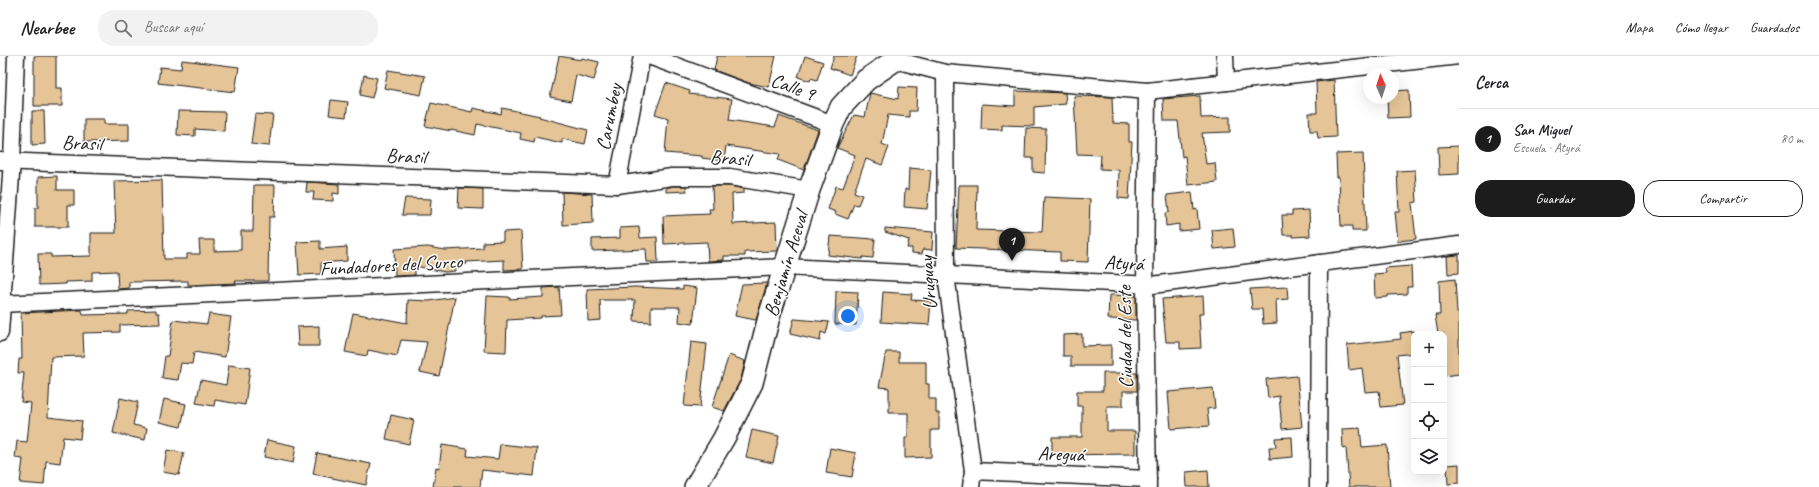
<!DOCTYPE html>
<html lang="es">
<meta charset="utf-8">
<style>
body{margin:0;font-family:Caveat,sans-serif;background:#f2f2f2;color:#202124}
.controls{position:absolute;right:12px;bottom:12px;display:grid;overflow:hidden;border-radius:8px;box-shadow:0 4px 16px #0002}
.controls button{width:36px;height:36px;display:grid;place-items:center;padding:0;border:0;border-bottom:1px solid #e0e0e0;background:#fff;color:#202124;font:20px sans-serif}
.compass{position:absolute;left:1363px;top:12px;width:36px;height:36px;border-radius:50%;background:#fff;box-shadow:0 4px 16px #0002;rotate:357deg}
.you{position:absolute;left:848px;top:260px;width:14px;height:14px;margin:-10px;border:3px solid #fff;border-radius:50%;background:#1a73e8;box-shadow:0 0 0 6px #1a73e833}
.badge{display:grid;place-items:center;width:26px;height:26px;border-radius:50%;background:#1c1c1c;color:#fff;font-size:13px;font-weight:700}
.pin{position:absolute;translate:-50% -33px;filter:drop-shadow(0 1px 2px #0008)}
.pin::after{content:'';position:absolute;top:21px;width:14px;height:12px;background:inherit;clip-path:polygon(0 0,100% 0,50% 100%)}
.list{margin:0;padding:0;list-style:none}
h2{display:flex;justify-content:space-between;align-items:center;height:52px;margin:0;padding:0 16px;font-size:17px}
h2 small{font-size:13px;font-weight:400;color:#757577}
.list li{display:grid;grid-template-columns:26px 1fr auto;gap:12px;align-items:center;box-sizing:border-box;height:60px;padding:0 16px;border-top:1px solid #e0e0e0}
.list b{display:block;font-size:15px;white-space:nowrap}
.list p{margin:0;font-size:13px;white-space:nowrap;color:#757577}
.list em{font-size:13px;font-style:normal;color:#757577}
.actions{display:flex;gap:8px;padding:12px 16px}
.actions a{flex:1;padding:9px 0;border:1px solid #1c1c1c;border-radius:16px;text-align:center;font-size:14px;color:#1c1c1c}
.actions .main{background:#1c1c1c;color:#fff}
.icon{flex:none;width:22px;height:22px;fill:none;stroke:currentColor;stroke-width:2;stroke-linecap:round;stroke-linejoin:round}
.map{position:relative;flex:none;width:1459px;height:431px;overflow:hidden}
header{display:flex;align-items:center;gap:24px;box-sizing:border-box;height:56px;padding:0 20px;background:#fff;border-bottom:1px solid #e0e0e0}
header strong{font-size:19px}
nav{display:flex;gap:22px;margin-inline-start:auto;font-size:14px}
.search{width:280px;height:36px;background:#f2f2f2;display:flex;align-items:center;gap:10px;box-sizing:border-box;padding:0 14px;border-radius:16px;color:#757577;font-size:15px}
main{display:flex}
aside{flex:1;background:#fff}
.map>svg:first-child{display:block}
</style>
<header>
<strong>Nearbee</strong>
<div class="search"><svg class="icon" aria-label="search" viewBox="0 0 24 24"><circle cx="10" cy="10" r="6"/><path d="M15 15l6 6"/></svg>Buscar aquí</div>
<nav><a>Mapa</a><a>Cómo llegar</a><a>Guardados</a></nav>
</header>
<main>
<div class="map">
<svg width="1459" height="431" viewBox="0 0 1459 431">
<rect width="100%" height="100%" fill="#fff"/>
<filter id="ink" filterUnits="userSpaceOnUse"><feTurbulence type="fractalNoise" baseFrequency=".025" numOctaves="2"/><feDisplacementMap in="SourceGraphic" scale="8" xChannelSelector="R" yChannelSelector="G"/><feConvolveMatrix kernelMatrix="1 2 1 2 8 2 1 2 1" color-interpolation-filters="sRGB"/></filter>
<g filter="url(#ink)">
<g fill="#e5c598" stroke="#1c1c1c">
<polygon points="34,0 56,0 56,32 62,32 62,50 34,50"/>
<polygon points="559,0 581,4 582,2 599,6 594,24 576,19 571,45 550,41"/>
<polygon points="717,0 776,0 769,31 749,27 714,14"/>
<polygon points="805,0 823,6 817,24 811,22 810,25 798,21"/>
<polygon points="834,0 857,0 850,19 830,12"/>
<polygon points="182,4 239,11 235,36 158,27 160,11 181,13"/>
<polygon points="388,14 425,20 421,39 384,32"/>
<polygon points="364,19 377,22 372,42 360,39"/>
<polygon points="1334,24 1336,81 1318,82 1317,75 1310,75 1309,57 1317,57 1316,26"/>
<polygon points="666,27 690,35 689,38 732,43 729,64 775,71 779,60 818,74 804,114 778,104 780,98 726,90 724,105 702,102 702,100 665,97 668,62 655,58"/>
<polygon points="899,31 917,32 916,55 909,55 909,61 888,59 882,88 889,91 882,109 866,103 854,136 862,139 858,149 854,148 848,163 835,158 836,156 828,153 836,130 843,132 855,99 837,92 854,59 865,61 870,37 898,43"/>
<polygon points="1409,34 1410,61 1388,62 1387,42 1393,42 1393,35"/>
<polygon points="1015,35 1065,37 1066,48 1034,51 1034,70 1002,69 1002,74 981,73 982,48 1015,50"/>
<polygon points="1074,40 1112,41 1113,67 1129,68 1129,86 1132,86 1129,143 1118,142 1119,114 1100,113 1101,99 1077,98"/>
<polygon points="1200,40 1201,62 1230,61 1230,76 1202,77 1206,108 1215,107 1217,126 1188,129 1185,100 1182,101 1178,65 1164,65 1163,43"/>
<polygon points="331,44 348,46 346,61 329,59"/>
<polygon points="431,47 472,56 473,52 501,58 502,52 540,60 539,61 588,74 585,88 562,83 562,87 535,81 534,86 520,83 521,77 477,68 475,79 451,74 451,75 425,70"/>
<polygon points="32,55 44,55 45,88 32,89"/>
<polygon points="178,55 225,56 224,75 195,73 195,80 177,79"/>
<polygon points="255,58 273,59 269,90 251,88"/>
<polygon points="84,63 104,63 104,68 129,68 129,85 84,86"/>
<polygon points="1026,72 1046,73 1045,117 1033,116 1033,102 1025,102"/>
<polygon points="1459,90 1459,118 1439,119 1438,91"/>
<polygon points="1363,97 1366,175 1352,175 1352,170 1341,170 1339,121 1337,121 1336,98"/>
<polygon points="909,112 931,114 927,153 904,151 905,133 908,134"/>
<polygon points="1415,114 1417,146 1412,147 1416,183 1398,185 1395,156 1399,156 1397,115"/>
<polygon points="57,120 57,134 74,134 74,149 68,149 68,171 35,171 35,152 38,152 38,121"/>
<polygon points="162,124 164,203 187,203 187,198 200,198 199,184 214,184 214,195 241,194 241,175 253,175 254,129 275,129 274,161 269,161 268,225 235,225 236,227 188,229 188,225 129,226 129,232 118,233 117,215 92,216 92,225 66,226 66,228 39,229 38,198 51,198 51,201 91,200 91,177 116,177 114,125"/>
<polygon points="307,126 339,128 339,138 333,137 333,145 313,144 314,136 306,136"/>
<polygon points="959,129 977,129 976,174 1042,176 1044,141 1090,143 1088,206 1060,205 1060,196 956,192"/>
<polygon points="673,130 686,130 687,135 666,136 666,132"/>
<polygon points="712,130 729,130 744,133 744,137 732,138 733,168 776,166 777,195 745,196 745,200 724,200 724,204 708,205 707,186 664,188 663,160 710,158 709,153 713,153"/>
<polygon points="459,132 483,133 483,153 458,152"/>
<polygon points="562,136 592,138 593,167 563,169"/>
<polygon points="1192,136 1194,154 1197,153 1199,173 1179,175 1179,168 1166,170 1165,157 1169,156 1167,139"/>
<polygon points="405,142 431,143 430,159 402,159"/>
<polygon points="1309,154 1310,180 1293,181 1293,179 1283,179 1282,159 1292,159 1292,155"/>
<polygon points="639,171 640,182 657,181 658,206 647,206 646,193 592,195 592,183 620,182 620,172"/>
<polygon points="885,172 933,176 932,194 923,193 922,198 912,197 912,192 907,192 909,184 885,176"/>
<polygon points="1233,172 1235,191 1214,193 1212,174"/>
<polygon points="521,175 523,213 504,214 504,204 466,206 467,208 454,209 455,215 445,216 415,210 415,219 395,220 394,193 428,191 445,194 483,192 483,186 503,185 503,176"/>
<polygon points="830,180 875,183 873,202 863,201 862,203 828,199"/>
<polygon points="320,185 320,193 347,191 347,205 321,207 321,218 299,219 297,186"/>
<polygon points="1459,199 1459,217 1448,218 1447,200"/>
<polygon points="1411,210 1412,231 1407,231 1407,238 1388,239 1388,241 1375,242 1374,218 1386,217 1385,212"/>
<polygon points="1455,223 1457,257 1459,257 1459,318 1444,320 1444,278 1438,278 1435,259 1440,259 1439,225"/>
<polygon points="767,227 756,264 735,260 742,228"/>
<polygon points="683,230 697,232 693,268 679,266 680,251 651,251 651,266 634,265 635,244 600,244 601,264 588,265 587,233 635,231 683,233"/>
<polygon points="559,231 561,259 541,260 541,262 507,264 506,296 484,295 487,240 509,241 509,243 543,241 543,232"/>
<polygon points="1287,231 1288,243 1276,244 1277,267 1263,268 1262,253 1252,253 1250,233"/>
<polygon points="836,235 858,236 856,269 835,268"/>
<polygon points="883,236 912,238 911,244 931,245 929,269 881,266"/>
<polygon points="1109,239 1136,240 1136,264 1108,263"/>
<polygon points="1203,240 1204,258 1199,258 1201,292 1180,293 1180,286 1166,286 1162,243"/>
<polygon points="455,241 439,320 420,316 427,286 401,284 397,300 368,294 367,300 345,296 353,257 407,267 408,244 429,245"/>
<polygon points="82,254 83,259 128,258 128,255 156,254 156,257 159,257 160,268 120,269 120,276 83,277 84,300 51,301 48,361 82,365 80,383 63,381 60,407 46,405 44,429 20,427 23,403 15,402 17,385 27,386 31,347 21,346 24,317 18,317 19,303 22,303 21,257"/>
<polygon points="209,258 231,261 225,301 194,296 192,308 181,307 178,324 162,322 165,300 168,300 173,264 207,268"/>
<polygon points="794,263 795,263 829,266 826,278 821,276 820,285 790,278"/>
<polygon points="319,270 319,290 298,290 297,271"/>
<polygon points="1414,275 1414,297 1397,299 1403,349 1381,351 1379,335 1365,336 1362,312 1349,314 1347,289 1401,283 1400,277"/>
<polygon points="1082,278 1082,290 1111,289 1111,310 1071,310 1071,300 1063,300 1063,279"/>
<polygon points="691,286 707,288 700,351 684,350"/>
<polygon points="886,296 899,296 899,306 926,306 926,328 929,328 929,343 936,343 936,357 939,357 939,374 931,374 931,401 905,402 905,382 908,382 908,357 889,357 889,332 879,331"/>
<polygon points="729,299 745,305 741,323 724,355 712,351"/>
<polygon points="229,309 250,312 245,349 215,344 214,350 196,347 201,324 226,329"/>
<polygon points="1103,317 1137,317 1137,335 1123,335 1123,350 1107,350 1107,375 1135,375 1135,398 1052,399 1052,381 1082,381 1082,350 1077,350 1077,335 1103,335"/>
<polygon points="1297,320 1302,371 1282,373 1279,340 1268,342 1266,323"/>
<polygon points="1213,332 1215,352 1207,353 1209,370 1171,373 1168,336"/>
<polygon points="120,342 138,346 133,369 147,372 145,384 113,377"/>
<polygon points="164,343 186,348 181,371 159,366"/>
<polygon points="391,359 414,364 409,388 386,383"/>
<polygon points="1360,372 1362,391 1387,389 1390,431 1349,431 1346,392 1343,393 1342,373"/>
<polygon points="752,374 779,380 773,407 746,401"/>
<polygon points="1292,381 1293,401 1270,403 1269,391 1276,391 1275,382"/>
<polygon points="267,384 296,390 293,407 264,401"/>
<polygon points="500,388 537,392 534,420 482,414 480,431 433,431 436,411 439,412 442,389 468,393 467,400 498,403"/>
<polygon points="830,392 856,397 852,421 826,417"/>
<polygon points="167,394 184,397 179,419 163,416"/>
<polygon points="317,397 371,408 366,429 313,418"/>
<polygon points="1459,408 1459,427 1448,428 1447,409"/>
<polygon points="1208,414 1209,431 1187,431 1186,416"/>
</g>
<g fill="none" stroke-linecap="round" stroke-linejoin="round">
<g stroke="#1c1c1c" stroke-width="19">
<g id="minor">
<polyline points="649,0 833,68"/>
<polyline points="1225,0 1226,26"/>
<polyline points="895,4 945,17 1147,35 1459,0"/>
<polyline points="945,17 946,219 973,415 971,431"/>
<polyline points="1147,35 1145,229 1148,431"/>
<polyline points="0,105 617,129 672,121 730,121 809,134"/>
<polyline points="617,129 642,0"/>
<polyline points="0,248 785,211 1152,229 1459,189"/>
<polyline points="0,277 12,105 16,0"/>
<polyline points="973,415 1148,423"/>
<polyline points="1318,431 1319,207"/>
</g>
</g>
<g stroke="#1c1c1c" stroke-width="24">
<polyline id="tertiary" points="695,431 724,382 752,327 769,261 809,134 833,68 841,51 866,24 895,4 898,0"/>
</g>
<use href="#minor" stroke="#fff" stroke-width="16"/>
<use href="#tertiary" stroke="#fff" stroke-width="21"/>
</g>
</g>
<g text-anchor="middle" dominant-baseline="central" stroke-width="3" stroke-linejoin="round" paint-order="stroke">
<g font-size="20" fill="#1c1c1c" stroke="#fff">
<text transform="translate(793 31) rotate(20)">Calle 9</text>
<text transform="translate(609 61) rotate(-79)">Carumbey</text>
<text transform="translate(82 87) rotate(2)">Brasil</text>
<text transform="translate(406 100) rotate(2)">Brasil</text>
<text transform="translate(730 102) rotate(4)">Brasil</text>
<text transform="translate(1124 207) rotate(3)">Atyrá</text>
<text transform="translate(786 208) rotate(-73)">Benjamín Aceval</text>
<text transform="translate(391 209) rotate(-3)">Fundadores del Surco</text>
<text transform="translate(928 227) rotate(-95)">Uruguay</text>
<text transform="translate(1125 281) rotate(-91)">Ciudad del Este</text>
<text transform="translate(1061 398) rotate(2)">Areguá</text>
</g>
</g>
</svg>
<div class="controls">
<button>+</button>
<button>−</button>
<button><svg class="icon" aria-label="locate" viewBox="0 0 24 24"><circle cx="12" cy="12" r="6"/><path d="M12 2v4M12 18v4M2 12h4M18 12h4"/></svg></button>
<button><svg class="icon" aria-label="layers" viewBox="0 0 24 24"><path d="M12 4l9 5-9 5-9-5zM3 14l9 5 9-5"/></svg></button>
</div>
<svg class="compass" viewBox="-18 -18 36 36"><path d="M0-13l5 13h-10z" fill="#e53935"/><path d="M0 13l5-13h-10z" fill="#757577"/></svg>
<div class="you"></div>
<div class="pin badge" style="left:1012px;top:205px">1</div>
</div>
<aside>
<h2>Cerca<small></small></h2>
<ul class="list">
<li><span class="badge">1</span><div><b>San Miguel</b><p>Escuela · Atyrá</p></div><em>80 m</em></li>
</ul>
<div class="actions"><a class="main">Guardar</a><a>Compartir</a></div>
</aside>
</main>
